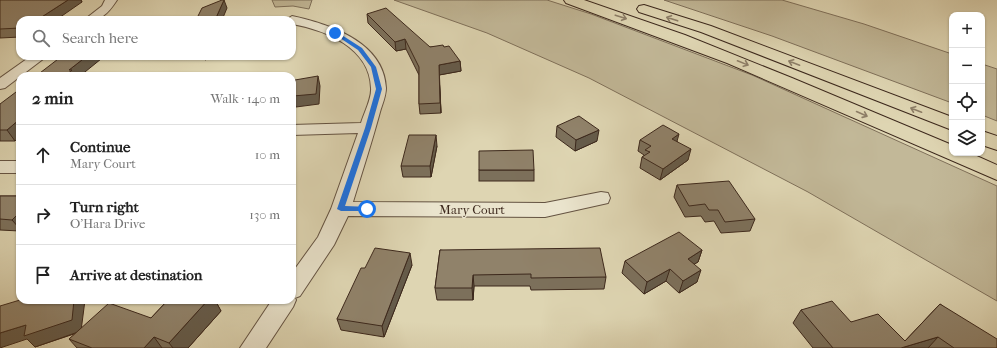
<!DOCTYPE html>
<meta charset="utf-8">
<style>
body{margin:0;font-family:"IM FELL French Canon",serif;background:#f6f6f6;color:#222}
.controls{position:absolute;right:12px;top:12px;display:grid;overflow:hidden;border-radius:8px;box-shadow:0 1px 3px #0004}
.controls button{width:36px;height:36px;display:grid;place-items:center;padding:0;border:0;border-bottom:1px solid #e0e0e0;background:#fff;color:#222;font:20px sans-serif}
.stop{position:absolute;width:12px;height:12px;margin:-9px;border:3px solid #1a73e8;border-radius:50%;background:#fff}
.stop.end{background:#1a73e8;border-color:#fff;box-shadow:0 1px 4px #0008}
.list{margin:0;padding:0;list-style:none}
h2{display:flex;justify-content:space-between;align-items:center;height:52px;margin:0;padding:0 16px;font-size:17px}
h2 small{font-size:13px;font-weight:400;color:#767676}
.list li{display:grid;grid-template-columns:26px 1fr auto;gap:12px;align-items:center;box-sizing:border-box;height:60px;padding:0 16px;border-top:1px solid #e0e0e0}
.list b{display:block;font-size:15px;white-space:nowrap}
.list p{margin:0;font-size:13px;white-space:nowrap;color:#767676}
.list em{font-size:13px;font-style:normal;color:#767676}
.icon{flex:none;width:22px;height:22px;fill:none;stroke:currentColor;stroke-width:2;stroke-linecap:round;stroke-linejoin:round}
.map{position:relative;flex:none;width:997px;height:348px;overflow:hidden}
.search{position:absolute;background:#fff;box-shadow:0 1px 3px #0004;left:16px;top:16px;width:280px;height:44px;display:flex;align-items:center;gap:10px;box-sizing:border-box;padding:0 14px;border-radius:12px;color:#767676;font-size:15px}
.panel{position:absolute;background:#fff;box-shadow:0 1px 3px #0004;left:16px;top:72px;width:280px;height:232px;border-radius:12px}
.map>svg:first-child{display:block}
</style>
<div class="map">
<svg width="997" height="348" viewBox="0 0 997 348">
<rect width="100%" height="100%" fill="#ded5b2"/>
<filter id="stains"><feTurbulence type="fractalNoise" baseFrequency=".005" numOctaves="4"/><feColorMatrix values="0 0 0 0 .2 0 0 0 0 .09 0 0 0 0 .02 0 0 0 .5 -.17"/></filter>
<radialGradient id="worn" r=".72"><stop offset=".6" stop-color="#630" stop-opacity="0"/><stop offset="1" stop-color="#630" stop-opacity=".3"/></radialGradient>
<g fill="#c2b898" stroke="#7f705a">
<polygon points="272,0 312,0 309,9 293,6 275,7"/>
<polygon points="394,0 547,0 591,14 752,75 997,186 997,301 808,192 589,78 487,33"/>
<polygon points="664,0 782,0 864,24 952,54 952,103 772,36"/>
<polygon points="982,64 997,69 997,121 982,115"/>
</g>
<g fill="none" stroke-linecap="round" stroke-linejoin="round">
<g stroke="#645342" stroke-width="2">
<g id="street">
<path d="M105 0H117C107 15 102 20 84 20L102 6Z"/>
<path d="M292 16C329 24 384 42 386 88 386 96 382 105 380 112 372 142 362 172 353 202L545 203 601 192 608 193 610 198 608 203 545 217 348 216 334 245 300 296 295 298 296 300 293 307 266 348H240L272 300H292V273L318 237 331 209 358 133 292 135V125L361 123C364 113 372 98 371 88 370 48 326 30 292 24V20H286Z"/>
<polygon points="31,56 47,56 5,88 0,89 0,78"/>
<rect x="0" y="161" width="20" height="12"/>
</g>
</g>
<g stroke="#3c281c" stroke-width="2">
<g id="highway">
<polygon points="564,0 584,0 685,35 792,78 952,145 952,153 970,153 997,165 997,180 727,63 566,3"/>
<polygon points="644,5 711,26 952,117 952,130 701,32 639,12 637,9 639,6"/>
<polygon points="982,131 997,136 997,150 982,145"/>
</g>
</g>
<use href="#street" fill="#eae4cd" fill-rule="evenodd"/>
<use href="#highway" fill="#ded5b2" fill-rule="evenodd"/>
</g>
<g fill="#7c705b" stroke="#3c281c">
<polygon points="0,0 81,0 82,2 20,20 20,37 0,38"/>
<polygon points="367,14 430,47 444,47 460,61 461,71 439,75 441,113 420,114 419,104 419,75 406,49 396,51 368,23"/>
<polygon points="194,56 208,56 206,60"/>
<polygon points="0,104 15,141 0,141"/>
<polygon points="557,126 597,141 575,151 556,137"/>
<polygon points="640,140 677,141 688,160 660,180 640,168 642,157 644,156 644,155 638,151"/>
<polygon points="437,146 431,177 403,177 401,166"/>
<rect x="479" y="170" width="55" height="11"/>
<polygon points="677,185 755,219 750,231 721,233 714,221 705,222 701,216 685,217 674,197"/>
<polygon points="0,196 20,196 20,231 0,230"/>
<polygon points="440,250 606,277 604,289 531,290 530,286 474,286 473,300 437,300 435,288"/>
<polygon points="702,250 698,262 694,264 697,282 679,293 666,281 644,294 622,273 625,261"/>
<polygon points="412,265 384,337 341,330 337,319 365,268"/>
<polygon points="168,300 215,300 221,311 188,348 77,348 69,339 77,333 35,347 27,339 82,328 151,318"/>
<polygon points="940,304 997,348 813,348 793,323 801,310 851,322 905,341"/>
</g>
<g fill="#655b4a" stroke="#3c281c">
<polygon points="68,0 81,0 82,2 56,20 37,20"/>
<polygon points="224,0 227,8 222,20 215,20"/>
<polygon points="405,39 406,49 396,51 395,42"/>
<polygon points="87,56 100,56 101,59 80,76 65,76 69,70"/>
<polygon points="204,56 208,56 206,60"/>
<polygon points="460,61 461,71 439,75 441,113 439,65"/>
<polygon points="318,76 320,86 319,104 296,107 293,96"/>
<polygon points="20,119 20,136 15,141 7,130"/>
<polygon points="599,130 597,141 575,151 576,140"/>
<polygon points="679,134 676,145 672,139"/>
<polygon points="436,135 437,146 431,177 430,166"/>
<polygon points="691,149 688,160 660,180 663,169"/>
<polygon points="20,212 20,229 12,220"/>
<polygon points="702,250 698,262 684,270 688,259"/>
<polygon points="410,253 412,265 384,337 382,326"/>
<polygon points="670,269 666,281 644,294 647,282"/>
<polygon points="701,270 697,282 679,293 683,281"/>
<polygon points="473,275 474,286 473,300 472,288"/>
<polygon points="74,300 85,300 81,331 35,347 27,339 0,348 0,333 26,325"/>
<polygon points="208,300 215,300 221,311 188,348 173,348 169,343"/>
<polygon points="154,337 162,348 144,348"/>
<polygon points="938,337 928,348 901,348"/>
</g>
<g fill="#90826a" stroke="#3c281c">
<polygon points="0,0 68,0 37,20 20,20 20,28 0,29"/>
<polygon points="222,0 224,0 215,20 196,20 202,8"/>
<polygon points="386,8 430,47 443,45 444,47 449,46 460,61 439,65 440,103 419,104 419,67 405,39 395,42 367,14"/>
<polygon points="62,56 87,56 69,70 72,70 65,76 36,76"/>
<polygon points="318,76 316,94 293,96 295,80"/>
<polygon points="20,89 20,119 7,130 0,130 0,104"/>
<polygon points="579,116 599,130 576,140 557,126"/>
<polygon points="663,125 679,134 672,139 691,149 663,169 642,157 650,152 645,150 651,146 640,140"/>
<polygon points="409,135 436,135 430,166 401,166"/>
<polygon points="533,150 534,170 479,170 479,151"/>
<polygon points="729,181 755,219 725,222 718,210 709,210 705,204 689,206 677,185"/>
<polygon points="0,196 20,196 20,212 12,220 0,219"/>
<polygon points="679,232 702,250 688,259 701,270 683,281 670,269 647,282 625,261"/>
<polygon points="375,248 410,253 382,326 337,319 361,268 365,268"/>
<polygon points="600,248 606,277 531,278 531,274 473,275 472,288 435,288 440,250"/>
<polygon points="20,300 74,300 72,320 24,336 26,325 0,333 0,306"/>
<polygon points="168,300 208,300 169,343 154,337 144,348 92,348 69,339 109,303 151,318"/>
<polygon points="832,301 851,322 878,314 905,341 940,304 997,339 997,348 954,348 938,337 901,348 833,348 801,310"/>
</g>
<defs><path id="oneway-shaft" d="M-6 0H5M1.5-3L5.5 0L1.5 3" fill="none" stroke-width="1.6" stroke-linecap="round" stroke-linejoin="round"/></defs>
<g stroke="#8d7e67">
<use href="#oneway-shaft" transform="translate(621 17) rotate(18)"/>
<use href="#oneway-shaft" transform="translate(672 19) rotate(-162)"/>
<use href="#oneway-shaft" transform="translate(743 63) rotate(22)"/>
<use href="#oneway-shaft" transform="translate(794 63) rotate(-159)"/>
<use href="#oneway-shaft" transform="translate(916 110) rotate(-159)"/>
<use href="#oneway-shaft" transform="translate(862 114) rotate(24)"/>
</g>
<polygon fill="#1a73e8" points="334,32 337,32 362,48 376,67 382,89 371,128 345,206 370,207 370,210 367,211 341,211 337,209 365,128 376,89 371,67 358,50 334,34"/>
<g text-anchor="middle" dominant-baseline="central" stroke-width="3" stroke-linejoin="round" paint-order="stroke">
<g font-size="13" fill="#3c281c" stroke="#eae4cd">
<text x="472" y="209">Mary Court</text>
</g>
</g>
<rect width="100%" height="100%" filter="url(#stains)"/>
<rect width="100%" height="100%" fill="url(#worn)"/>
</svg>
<div class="controls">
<button>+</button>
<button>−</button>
<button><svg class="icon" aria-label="locate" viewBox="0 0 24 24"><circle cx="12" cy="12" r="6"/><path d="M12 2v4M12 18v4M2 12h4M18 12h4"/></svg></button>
<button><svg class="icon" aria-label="layers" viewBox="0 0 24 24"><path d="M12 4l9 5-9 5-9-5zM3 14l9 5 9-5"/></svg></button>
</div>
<div class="stop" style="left:367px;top:209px"></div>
<div class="stop end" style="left:335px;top:33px"></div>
<div class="search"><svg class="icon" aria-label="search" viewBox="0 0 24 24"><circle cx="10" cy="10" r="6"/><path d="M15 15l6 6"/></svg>Search here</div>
<section class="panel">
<h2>2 min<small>Walk · 140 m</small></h2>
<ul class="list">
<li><svg class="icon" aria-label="ahead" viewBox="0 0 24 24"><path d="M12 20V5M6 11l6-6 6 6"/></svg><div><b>Continue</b><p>Mary Court</p></div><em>10 m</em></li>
<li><svg class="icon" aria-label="right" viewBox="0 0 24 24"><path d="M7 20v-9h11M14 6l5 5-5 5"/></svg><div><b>Turn right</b><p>O'Hara Drive</p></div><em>130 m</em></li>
<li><svg class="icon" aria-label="arrive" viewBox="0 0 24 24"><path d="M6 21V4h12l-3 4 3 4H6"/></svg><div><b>Arrive at destination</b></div></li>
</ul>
</section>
</div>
